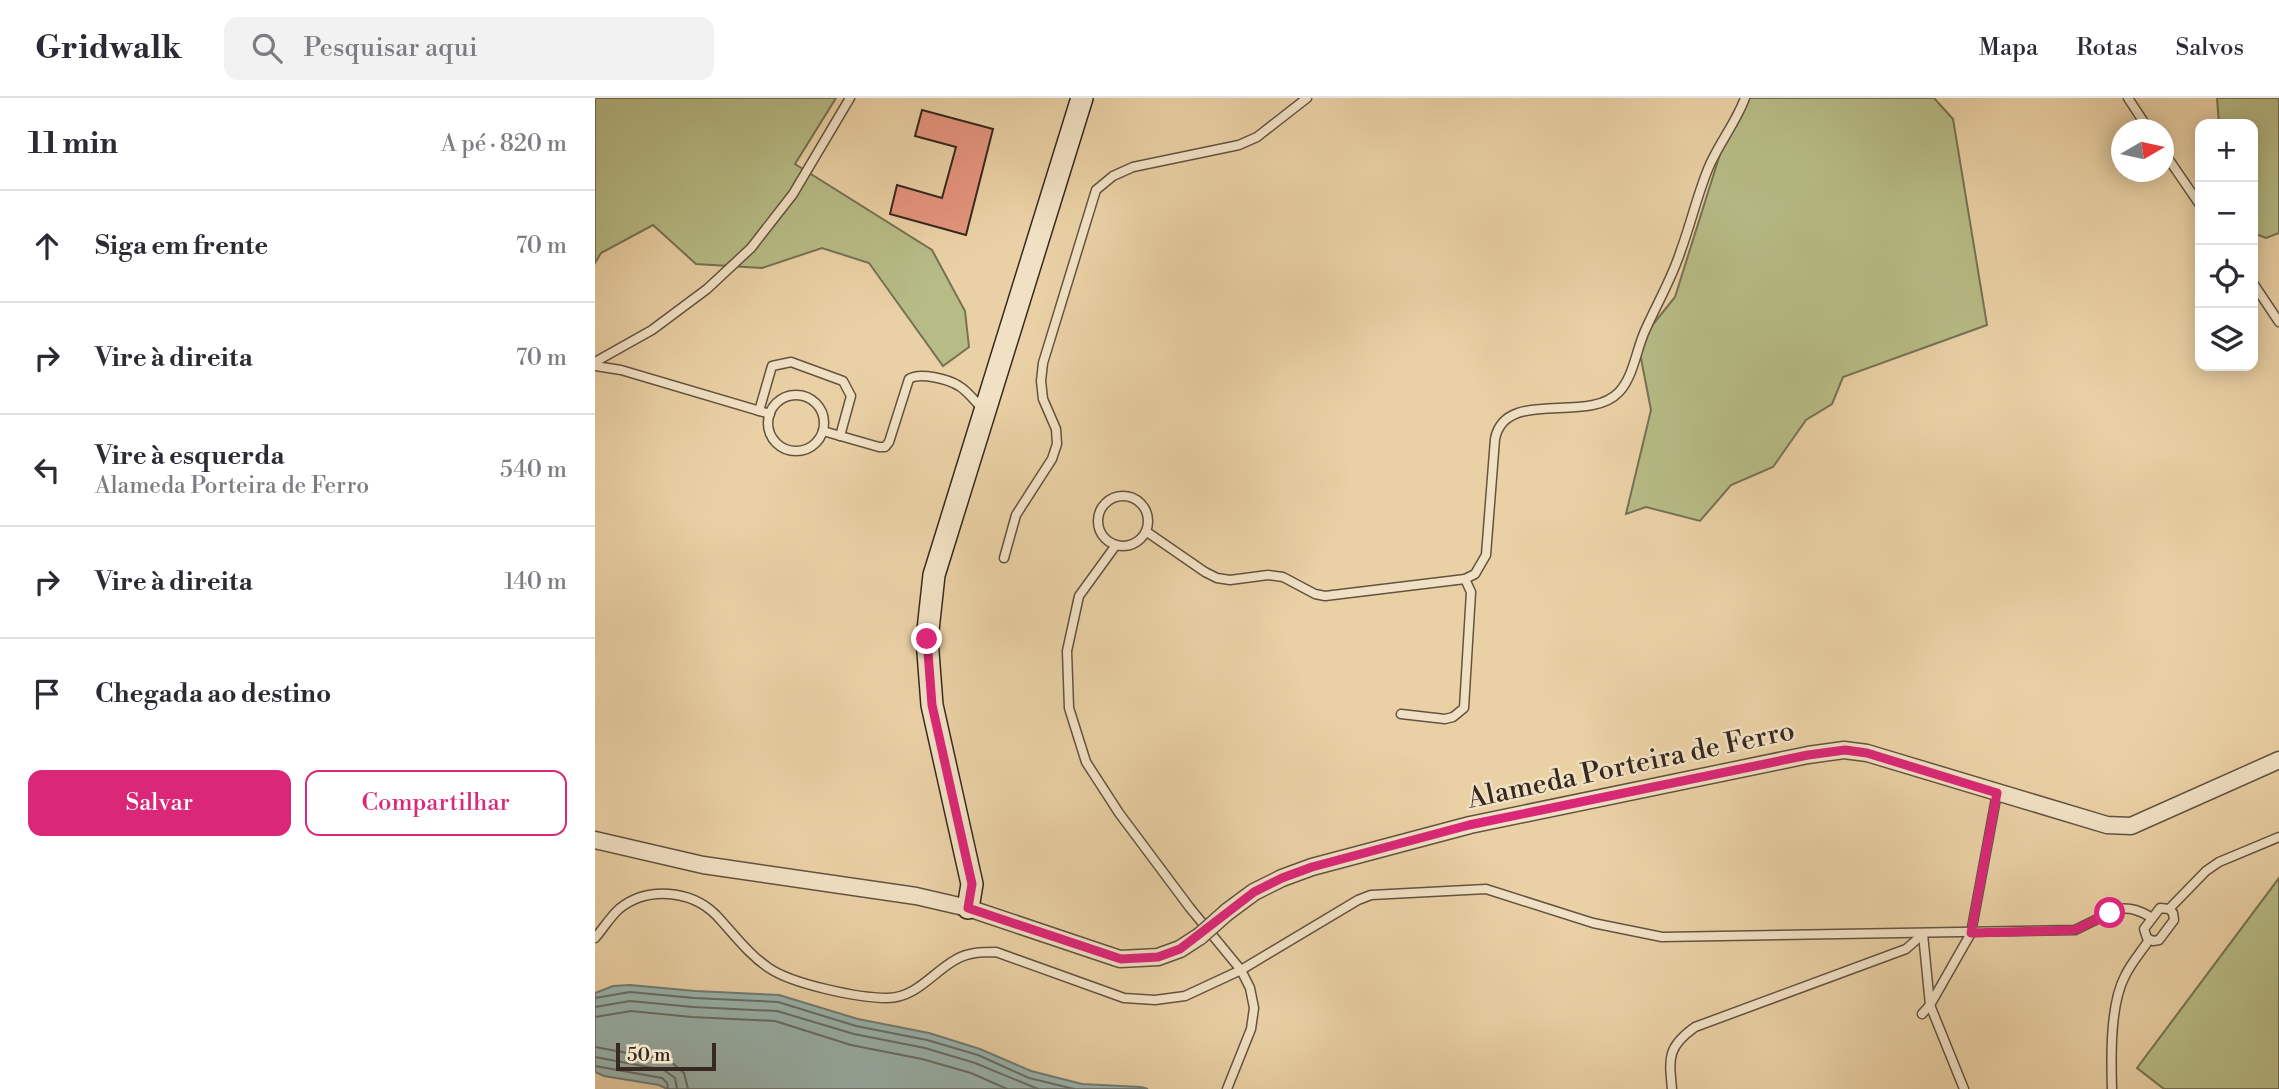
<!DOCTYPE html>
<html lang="pt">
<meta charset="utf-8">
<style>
body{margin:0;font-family:"Libre Bodoni",serif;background:#f2f2f3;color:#2b2b33}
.controls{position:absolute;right:21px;top:21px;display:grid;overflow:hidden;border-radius:14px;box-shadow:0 4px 18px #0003}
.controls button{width:63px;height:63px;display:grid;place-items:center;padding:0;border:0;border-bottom:2px solid #e1e1e2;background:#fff;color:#2b2b33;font:35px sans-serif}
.compass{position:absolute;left:1516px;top:21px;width:63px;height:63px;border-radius:50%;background:#fff;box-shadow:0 4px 18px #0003;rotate:81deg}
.scale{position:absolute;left:21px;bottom:18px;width:100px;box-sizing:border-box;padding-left:7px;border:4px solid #362920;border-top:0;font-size:19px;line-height:24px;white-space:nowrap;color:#362920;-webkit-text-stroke:5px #f1e1c4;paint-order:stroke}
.stop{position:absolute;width:21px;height:21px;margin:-16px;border:5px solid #db2777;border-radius:50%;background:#fff}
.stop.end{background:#db2777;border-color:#fff;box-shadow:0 2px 7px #0008}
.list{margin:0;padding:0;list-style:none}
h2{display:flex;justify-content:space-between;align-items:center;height:91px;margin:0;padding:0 28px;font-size:30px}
h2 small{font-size:23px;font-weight:400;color:#7c7c81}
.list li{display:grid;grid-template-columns:46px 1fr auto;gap:21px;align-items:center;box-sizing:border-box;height:112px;padding:0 28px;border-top:2px solid #e1e1e2}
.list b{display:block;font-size:26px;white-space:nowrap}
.list p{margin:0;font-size:23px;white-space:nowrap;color:#7c7c81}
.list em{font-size:23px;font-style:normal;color:#7c7c81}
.actions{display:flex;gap:14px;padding:21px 28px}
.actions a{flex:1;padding:16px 0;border:2px solid #db2777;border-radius:14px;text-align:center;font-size:24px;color:#db2777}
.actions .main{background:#db2777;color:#fff}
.icon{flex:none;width:38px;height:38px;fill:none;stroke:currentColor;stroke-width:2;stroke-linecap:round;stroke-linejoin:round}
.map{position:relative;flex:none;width:1684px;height:991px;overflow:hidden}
header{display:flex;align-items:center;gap:42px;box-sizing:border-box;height:98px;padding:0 35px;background:#fff;border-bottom:2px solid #e1e1e2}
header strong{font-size:33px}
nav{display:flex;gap:38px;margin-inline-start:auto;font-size:24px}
.search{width:490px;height:63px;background:#f2f2f3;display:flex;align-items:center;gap:18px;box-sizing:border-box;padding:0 24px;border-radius:14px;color:#7c7c81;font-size:26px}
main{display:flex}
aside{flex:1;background:#fff}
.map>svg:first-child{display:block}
</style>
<header>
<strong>Gridwalk</strong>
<div class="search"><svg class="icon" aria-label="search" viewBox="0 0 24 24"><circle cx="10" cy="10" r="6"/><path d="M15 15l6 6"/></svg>Pesquisar aqui</div>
<nav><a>Mapa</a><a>Rotas</a><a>Salvos</a></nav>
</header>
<main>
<aside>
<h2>11 min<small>A pé · 820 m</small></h2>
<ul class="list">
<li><svg class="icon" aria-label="ahead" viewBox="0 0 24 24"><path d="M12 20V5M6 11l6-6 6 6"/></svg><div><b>Siga em frente</b></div><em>70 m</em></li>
<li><svg class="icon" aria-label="right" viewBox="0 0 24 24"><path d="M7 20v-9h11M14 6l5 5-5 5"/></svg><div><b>Vire à direita</b></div><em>70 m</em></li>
<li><svg class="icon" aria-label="left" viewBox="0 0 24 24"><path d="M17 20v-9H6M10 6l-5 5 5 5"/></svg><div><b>Vire à esquerda</b><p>Alameda Porteira de Ferro</p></div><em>540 m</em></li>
<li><svg class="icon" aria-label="right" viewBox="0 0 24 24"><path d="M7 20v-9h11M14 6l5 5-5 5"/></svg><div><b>Vire à direita</b></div><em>140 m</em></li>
<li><svg class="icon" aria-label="arrive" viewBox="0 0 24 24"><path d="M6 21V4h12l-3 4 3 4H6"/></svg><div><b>Chegada ao destino</b></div></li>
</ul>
<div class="actions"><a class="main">Salvar</a><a>Compartilhar</a></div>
</aside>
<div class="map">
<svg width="1684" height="991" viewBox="0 0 1684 991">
<rect width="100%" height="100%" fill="#ead1a5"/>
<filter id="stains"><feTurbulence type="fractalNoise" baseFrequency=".00286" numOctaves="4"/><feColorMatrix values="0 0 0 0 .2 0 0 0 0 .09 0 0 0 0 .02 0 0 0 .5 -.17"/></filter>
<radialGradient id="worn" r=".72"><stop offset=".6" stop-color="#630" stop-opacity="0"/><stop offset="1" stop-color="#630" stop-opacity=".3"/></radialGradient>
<g fill="#b7bc86" stroke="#767253" stroke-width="2">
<polygon points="0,0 241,0 200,66 337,152 370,213 374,249 348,268 274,165 227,150 167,170 101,166 58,127 6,155 0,165"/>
<polygon points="1153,0 1339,0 1358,21 1392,227 1248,279 1237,306 1211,322 1178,369 1136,387 1105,423 1051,409 1031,416 1056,312 1043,245 1080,199 1138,15"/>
<polygon points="1622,0 1684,0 1684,135 1671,140 1658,135 1658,26 1624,26"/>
<polygon points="1684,780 1684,991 1569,991 1542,970"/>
</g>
<polygon fill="#9ab5af" stroke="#727d76" stroke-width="2" points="35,887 100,893 184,897 263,921 334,935 385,951 436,973 487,986 546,989 553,991 72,991 64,987 9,978 0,974 0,895 18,888"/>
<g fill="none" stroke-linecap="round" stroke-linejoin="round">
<g stroke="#686f68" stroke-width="2">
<polyline points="0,900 35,894 99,900 183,904 261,928 332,942 383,957 434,980 479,991"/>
<polyline points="0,909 35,903 98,909 182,913 259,936 330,950 380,965 443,991"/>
<polyline points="0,919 36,913 97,919 180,923 256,947 327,961 376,975 412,991"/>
<polyline points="0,949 75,963 89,975 93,991"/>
<polyline points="0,959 69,972 80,980 82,991"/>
<polyline points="0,968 67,980 72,985 73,991"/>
</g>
</g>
<polygon fill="#e5957e" stroke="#362920" stroke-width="2" points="327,12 398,31 371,137 295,116 302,87 347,100 361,49 320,38"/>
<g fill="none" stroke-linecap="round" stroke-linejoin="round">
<g stroke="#635341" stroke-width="11">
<g id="lane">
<polyline points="1533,0 1554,32"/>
<polyline points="1568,53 1605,107"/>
<polyline points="1658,185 1684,224"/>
<polyline points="0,264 57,232 112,191 156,150 198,96 255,0"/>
<polyline points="0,268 26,272 175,316"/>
<circle cx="201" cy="325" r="28"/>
<polyline points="164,313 177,268 196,264 248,283 256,298 245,338"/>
<path d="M228 333 284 349H290L294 344 314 281C325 274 353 281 364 288 373 293 381 305 389 312"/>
<circle cx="528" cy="423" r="25"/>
<path d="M552 434 610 474 622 480 635 482 673 477 688 479 720 496 730 498 870 481 880 476 891 457 900 341C910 289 993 327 1024 294 1038 279 1041 254 1049 235 1061 207 1077 181 1086 152 1096 125 1102 98 1113 71 1123 46 1141 25 1150 0"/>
<polyline points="521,447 484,498 472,553 474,610 491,664 524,715 595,810 646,872 655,890 659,910 656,931 632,991"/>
<polyline points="409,460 421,417 457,361 462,346 461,331 448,301 446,283 448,265 501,92 518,78 538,69 644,47 662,39 712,0"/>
<polyline points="806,616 850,621 858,619 869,610 876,494 870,481"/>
<polygon points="1565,810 1574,811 1578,815 1579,822 1564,842 1558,843 1552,840 1549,831"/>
<polyline points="1574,811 1611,773 1624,764 1684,739"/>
<polyline points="1328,836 1335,907 1369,991"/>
<path d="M0 840C8 831 15 819 24 811 52 788 96 792 121 817 138 835 153 856 174 870 197 886 263 900 292 900 321 900 337 875 360 862 373 854 387 854 401 854L529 900 560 902 590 898 646 872 763 802 776 797 891 791 998 825 1067 839 1480 832 1523 811C1536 809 1546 813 1557 820"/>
<polyline points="1327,916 1335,907 1376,835 1402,695"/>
<path d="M1077 991C1074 960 1072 949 1100 929L1311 851 1328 836"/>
<path d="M1517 991C1516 959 1515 906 1530 878 1536 865 1546 854 1554 842"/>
</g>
</g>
<g stroke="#635341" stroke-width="19">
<g id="street">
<polyline points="0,742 108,767 321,798 373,810 525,861 563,859 585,851 605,838"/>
<polyline points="632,814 659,794 687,780 717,769 875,727 1213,657 1249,652 1272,655 1512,727 1536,728 1684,662"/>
</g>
</g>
<g stroke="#362920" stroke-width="24">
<polyline id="secondary" points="373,810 377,786 337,607 332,541 339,477 487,0"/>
</g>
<use href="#lane" stroke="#f1e1c4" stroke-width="8"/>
<use href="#street" stroke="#f1e1c4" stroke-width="16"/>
<use href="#secondary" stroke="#f1e1c4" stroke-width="21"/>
<g stroke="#635341" stroke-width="19" stroke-linecap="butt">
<polyline id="street-bridge" points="605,838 632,814"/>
</g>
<use href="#street-bridge" stroke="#f1e1c4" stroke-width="16"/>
</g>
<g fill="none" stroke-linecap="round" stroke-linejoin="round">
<polyline stroke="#db2777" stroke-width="9" points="332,541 337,607 377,786 373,810 526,861 563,859 585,851 659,794 687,780 717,769 874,727 1213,657 1250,652 1272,655 1402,695 1376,835 1480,832 1515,815"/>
</g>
<g text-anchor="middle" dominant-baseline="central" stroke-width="5" stroke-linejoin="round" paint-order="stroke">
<g font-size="28" fill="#362920" stroke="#f1e1c4">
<text transform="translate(1036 667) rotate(-12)">Alameda Porteira de Ferro</text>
</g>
</g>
<rect width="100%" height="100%" filter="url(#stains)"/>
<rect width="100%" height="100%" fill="url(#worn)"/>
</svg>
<div class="controls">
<button>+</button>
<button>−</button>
<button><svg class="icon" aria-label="locate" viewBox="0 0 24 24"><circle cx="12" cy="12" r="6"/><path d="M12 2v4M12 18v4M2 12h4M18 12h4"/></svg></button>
<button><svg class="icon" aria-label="layers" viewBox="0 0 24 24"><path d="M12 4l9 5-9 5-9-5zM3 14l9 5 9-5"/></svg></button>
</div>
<svg class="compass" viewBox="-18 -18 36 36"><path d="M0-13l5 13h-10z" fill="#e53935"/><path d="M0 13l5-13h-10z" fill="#7c7c81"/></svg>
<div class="scale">50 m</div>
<div class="stop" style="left:1515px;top:815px"></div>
<div class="stop end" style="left:332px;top:541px"></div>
</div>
</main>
